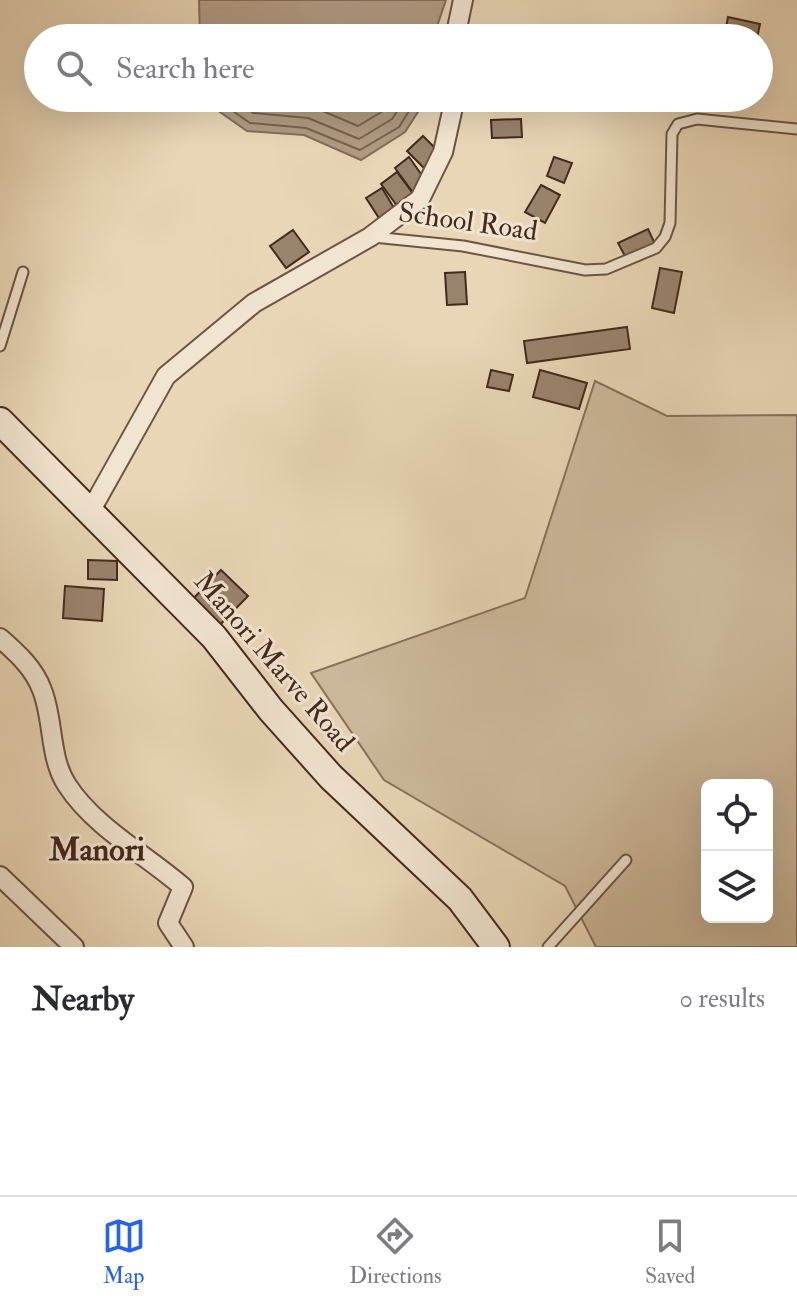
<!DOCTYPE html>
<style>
body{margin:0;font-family:"IM FELL Double Pica",serif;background:#f7f7f7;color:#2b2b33}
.controls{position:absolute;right:24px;bottom:24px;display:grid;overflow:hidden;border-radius:12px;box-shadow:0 8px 32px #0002}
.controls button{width:72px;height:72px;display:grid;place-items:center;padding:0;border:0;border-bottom:2px solid #e1e1e2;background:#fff;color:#2b2b33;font:40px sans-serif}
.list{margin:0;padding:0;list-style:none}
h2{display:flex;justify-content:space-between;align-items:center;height:104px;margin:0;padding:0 32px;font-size:34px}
h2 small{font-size:26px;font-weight:400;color:#7c7c81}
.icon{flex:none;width:44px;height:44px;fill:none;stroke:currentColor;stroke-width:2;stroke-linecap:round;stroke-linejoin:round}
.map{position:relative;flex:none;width:797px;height:947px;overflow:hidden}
.search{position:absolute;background:#fff;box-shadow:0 8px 32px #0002;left:24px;right:24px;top:24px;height:88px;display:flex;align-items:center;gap:20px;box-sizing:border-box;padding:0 28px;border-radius:44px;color:#7c7c81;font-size:30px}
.sheet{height:248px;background:#fff}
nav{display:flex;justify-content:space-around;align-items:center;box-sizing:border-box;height:112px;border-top:2px solid #e1e1e2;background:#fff;font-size:22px;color:#7c7c81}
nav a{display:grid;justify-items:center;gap:4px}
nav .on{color:#2563eb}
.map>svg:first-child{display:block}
</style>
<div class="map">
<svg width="797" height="947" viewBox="0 0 797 947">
<rect width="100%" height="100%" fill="#e9d6b6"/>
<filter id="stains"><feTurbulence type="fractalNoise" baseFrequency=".0025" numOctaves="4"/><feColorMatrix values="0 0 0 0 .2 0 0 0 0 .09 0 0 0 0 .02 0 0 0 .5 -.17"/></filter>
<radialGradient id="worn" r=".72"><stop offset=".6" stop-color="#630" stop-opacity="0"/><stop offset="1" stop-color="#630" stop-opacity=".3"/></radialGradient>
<path fill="#cdb99c" stroke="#88715c" stroke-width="2" fill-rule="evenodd" d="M595 381 667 416 797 415V947H596L565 886 384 780 311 673 525 598ZM707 785H767V917H707Z"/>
<g fill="#b19b82" stroke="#856d5a" stroke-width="2">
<polygon points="199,0 446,0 433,38 200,38"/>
<polygon points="200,98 427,98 405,132 361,160 304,135 247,131"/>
</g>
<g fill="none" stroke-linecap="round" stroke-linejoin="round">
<g stroke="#7a6250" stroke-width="2">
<polyline points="214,98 250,123 306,128 360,150 399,127 417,98"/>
<polyline points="231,98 253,113 308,118 359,139 392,119 406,98"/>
<polyline points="252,98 311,106 358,126 383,111 391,98"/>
</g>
</g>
<g fill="#9a836d" stroke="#44291d" stroke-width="2">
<polygon points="728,17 760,24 757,38 724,38"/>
<polygon points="521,119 522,137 492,138 491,120"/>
<polygon points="423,136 440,153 424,168 407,151"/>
<polygon points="409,157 428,184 414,194 395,168"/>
<polygon points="554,157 572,163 564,183 547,176"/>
<polygon points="397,172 414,195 398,207 381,184"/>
<polygon points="541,185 560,195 545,223 525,212"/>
<polygon points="382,188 394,208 379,218 366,198"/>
<polygon points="648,229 655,244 626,258 618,243"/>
<polygon points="293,230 309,252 286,268 270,246"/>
<polygon points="660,268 682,272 674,313 652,308"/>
<polygon points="465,272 467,304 447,305 445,273"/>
<polygon points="627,327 630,349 527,363 524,341"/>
<polygon points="491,370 513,375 509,391 487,387"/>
<polygon points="540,370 587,383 579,409 533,397"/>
<polygon points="88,560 117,561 117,580 88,579"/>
<polygon points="221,570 248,596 214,631 187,605"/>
<polygon points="65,586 104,589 102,621 63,618"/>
</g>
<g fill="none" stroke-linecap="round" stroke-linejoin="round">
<g stroke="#6d5443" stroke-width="13">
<g id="service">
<polyline points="373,237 463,246 585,270 606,269 656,248 665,237 670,223 672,134 678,124 697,119 797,129"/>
<polyline points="0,346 23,272"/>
<polyline points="548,947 626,860"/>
</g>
</g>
<g stroke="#6d5443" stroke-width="22">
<g id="minor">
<polyline points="455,38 463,0"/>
<polyline points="91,510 166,376 254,303 370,237 420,199 443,152 455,98"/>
<path d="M0 638C17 653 34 668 42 690 54 720 49 758 67 785 94 827 146 855 183 887L168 923 184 947"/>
<polyline points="0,876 74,947"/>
</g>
</g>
<g stroke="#44291d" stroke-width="30">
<polyline id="secondary" points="0,421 214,637 271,710 331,777 460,899 496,947"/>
</g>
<use href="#service" stroke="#f1e4d0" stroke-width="9"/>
<use href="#minor" stroke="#f1e4d0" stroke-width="18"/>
<use href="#secondary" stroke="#f1e4d0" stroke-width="26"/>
</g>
<g text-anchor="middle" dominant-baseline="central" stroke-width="6" stroke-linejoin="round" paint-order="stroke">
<g font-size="28" fill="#44291d" stroke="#f1e4d0">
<text transform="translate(468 222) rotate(8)">School Road</text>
<text transform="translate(274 662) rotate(49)">Manori Marve Road</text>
</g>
<g font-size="32" font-weight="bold" fill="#44291d" stroke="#f1e4d0">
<text x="97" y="850">Manori</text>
</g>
</g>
<rect width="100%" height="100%" filter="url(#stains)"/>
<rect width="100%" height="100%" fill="url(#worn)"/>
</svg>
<div class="controls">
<button><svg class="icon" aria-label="locate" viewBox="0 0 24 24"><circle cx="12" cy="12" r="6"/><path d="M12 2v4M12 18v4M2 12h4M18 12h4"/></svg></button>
<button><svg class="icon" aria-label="layers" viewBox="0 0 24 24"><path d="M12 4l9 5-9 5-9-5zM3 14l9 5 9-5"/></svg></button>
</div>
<div class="search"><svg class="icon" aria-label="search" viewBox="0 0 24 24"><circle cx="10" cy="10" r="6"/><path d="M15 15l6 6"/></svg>Search here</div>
</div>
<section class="sheet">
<h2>Nearby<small>0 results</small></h2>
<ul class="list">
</ul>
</section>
<nav>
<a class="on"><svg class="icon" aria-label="map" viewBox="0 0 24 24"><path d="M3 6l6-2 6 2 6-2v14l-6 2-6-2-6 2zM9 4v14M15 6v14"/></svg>Map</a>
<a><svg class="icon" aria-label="directions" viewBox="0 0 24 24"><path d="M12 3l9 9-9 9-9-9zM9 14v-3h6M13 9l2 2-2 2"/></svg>Directions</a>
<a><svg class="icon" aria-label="saved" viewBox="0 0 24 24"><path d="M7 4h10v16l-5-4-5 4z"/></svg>Saved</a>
</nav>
